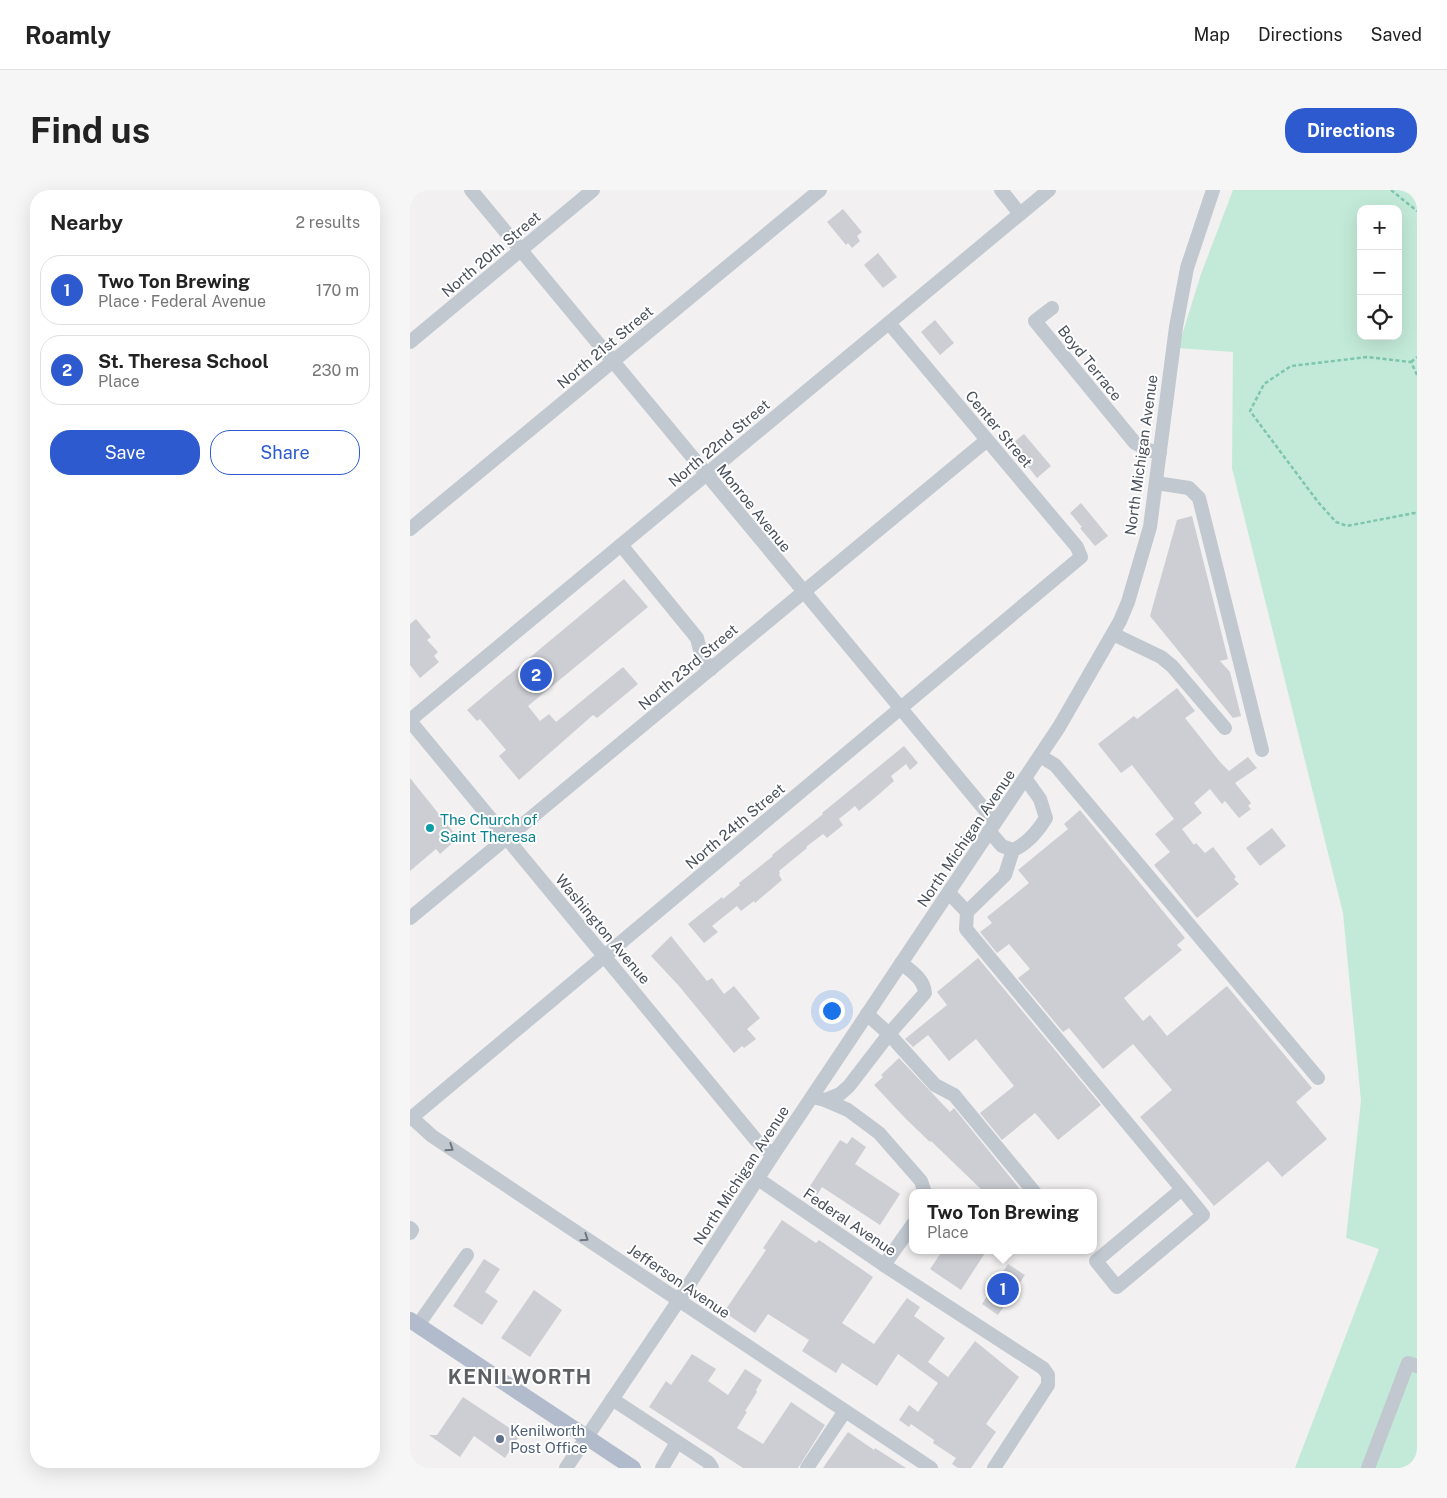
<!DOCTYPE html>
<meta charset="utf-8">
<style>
body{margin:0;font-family:"Public Sans",sans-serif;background:#f6f6f6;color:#222}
.controls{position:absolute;right:15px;top:15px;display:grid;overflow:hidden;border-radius:10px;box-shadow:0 5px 20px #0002}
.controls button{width:45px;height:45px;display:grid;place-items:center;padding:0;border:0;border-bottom:1px solid #e0e0e0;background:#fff;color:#222;font:25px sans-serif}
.you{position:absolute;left:421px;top:820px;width:18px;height:18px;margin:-12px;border:4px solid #fff;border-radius:50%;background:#1a73e8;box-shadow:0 0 0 8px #1a73e833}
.badge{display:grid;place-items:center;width:32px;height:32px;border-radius:50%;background:#2d5bcf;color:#fff;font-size:16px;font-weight:700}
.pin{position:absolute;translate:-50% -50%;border:2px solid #fff;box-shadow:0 1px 5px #0006}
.popup{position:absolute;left:499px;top:999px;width:188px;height:65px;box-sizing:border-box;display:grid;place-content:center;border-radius:10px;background:#fff;filter:drop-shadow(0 1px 4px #0005);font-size:16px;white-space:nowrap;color:#767676}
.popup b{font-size:19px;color:#222}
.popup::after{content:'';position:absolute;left:50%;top:100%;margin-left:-10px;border:10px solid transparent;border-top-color:#fff}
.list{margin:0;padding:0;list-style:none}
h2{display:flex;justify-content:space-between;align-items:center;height:65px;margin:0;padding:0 20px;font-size:21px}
h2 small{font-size:16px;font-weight:400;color:#767676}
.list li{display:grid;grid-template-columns:32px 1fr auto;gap:15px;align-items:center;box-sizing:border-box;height:70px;margin:0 10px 10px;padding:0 10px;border:1px solid #e0e0e0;border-radius:20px}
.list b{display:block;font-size:19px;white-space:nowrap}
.list p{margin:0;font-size:16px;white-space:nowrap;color:#767676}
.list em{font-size:16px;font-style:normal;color:#767676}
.actions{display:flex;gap:10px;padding:15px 20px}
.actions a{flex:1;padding:11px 0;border:1px solid #2d5bcf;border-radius:20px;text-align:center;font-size:18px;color:#2d5bcf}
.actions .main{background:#2d5bcf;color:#fff}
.icon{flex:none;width:28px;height:28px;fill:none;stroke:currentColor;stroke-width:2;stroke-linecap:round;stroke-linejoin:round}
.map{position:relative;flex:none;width:1007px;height:1278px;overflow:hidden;border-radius:20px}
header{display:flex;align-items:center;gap:30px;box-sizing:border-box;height:70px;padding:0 25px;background:#fff;border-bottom:1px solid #e0e0e0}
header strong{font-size:24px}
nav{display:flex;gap:28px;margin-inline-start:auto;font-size:18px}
.intro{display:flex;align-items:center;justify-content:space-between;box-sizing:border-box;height:120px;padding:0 30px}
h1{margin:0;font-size:35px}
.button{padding:12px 22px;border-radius:20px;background:#2d5bcf;color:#fff;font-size:18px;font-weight:700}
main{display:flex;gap:30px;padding:0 30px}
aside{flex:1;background:#fff;border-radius:20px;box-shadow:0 5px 20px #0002}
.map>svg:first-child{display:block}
</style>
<header>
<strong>Roamly</strong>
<nav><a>Map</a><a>Directions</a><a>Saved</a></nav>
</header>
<div class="intro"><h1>Find us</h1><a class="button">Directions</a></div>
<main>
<aside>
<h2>Nearby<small>2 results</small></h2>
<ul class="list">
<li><span class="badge">1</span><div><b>Two Ton Brewing</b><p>Place · Federal Avenue</p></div><em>170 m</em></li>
<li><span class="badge">2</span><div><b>St. Theresa School</b><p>Place</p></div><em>230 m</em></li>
</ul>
<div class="actions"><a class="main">Save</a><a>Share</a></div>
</aside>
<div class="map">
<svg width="1007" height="1278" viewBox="0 0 1007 1278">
<rect width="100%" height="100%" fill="#f2f0f0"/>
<path fill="#c3ead8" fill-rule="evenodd" d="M823 0H1007V1278H885L969 1059 936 1048 951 911 933 723 822 278 823 162 768 158 791 84ZM951 19H988V146H951Z"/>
<g fill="#cdced3">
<polygon points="433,19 452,42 447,46 450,51 442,58 438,53 436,55 417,32"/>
<polygon points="468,63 487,87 473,98 454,75"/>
<polygon points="525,130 544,153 530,165 511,142"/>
<polygon points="614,244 641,276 627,288 612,269 615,267 603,253"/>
<polygon points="671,313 698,346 685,356 670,338 672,337 660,323"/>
<polygon points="782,326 818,469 810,471 820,482 831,526 823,528 740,426 767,330"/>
<polygon points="214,389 238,417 118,516 130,531 139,524 146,532 213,477 228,494 187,528 183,525 109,590 89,566 96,560 70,529 67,531 57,520"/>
<polygon points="6,429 21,447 17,450 28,462 24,466 29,472 10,488 0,475 0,434"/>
<polygon points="767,498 785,521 775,528 810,572 819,581 838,567 847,578 825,593 841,613 838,616 841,619 829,628 815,611 812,614 800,599 784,613 792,623 772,639 784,655 786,653 795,663 803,657 826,687 824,689 829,694 787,728 744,675 760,662 745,644 764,629 722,575 711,583 688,554 724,526 727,529"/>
<polygon points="494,556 508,573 500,580 496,574 481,586 484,591 467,606 449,621 445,616 429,629 433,635 417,648 413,644 396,657 397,658 369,681 370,683 369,685 372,690 345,713 344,711 331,721 327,716 302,736 308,742 294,753 278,734 312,707 313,709 330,695 329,693 363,666 362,665 413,624 412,623"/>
<polygon points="0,588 48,648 30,664 26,659 0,681"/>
<polygon points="670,620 775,748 767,755 772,760 714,808 733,831 740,825 757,846 817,796 902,898 886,912 917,949 872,987 858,971 804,1016 730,927 762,900 723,854 693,879 659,838 653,842 608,788 620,779 599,754 587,763 570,742 582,733 577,727 619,693 608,680 658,639 654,634"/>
<polygon points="862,638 876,656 850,676 836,658"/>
<polygon points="261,746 297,791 302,788 314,804 324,796 350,828 337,839 346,849 334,858 332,856 324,863 269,796 241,766"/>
<polygon points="568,768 691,915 648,950 625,923 592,950 570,923 604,896 566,849 539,871 518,845 503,857 495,849 537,815 527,802"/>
<polygon points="489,868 540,922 544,918 613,1003 575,1003 521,951 520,952 496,929 464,895 473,887 471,885"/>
<polygon points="442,947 456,957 445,974 490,1004 470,1035 412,997 407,1005 398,999 430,950 437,954"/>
<polygon points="372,1030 406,1053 409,1050 463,1087 432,1133 464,1154 497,1108 510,1117 504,1126 535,1148 518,1172 538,1187 565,1151 609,1187 576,1234 586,1242 561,1278 548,1278 542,1274 546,1268 523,1253 524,1250 501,1234 499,1237 489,1230 499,1215 508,1222 528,1193 488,1164 467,1196 432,1173 426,1183 392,1161 399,1150 358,1124 345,1143 314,1122 356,1060 353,1058"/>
<polygon points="533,1060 577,1060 551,1100 520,1079"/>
<polygon points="74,1069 90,1079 75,1102 88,1111 72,1135 43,1116"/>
<polygon points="598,1074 615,1085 588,1125 572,1114"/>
<polygon points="124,1100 152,1120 120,1167 91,1148"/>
<polygon points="282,1164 306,1179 298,1191 318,1205 335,1179 352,1190 346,1200 347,1202 335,1221 337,1222 327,1238 353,1254 381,1212 415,1235 388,1278 333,1278 239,1217 256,1191 261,1195"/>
<polygon points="53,1207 110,1245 95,1268 64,1246 50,1267 19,1245 27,1245"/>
<polygon points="438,1242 464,1260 465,1258 496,1278 413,1278"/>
</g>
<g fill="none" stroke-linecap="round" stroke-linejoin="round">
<g stroke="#7ec5ad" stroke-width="2.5" stroke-dasharray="4 2.5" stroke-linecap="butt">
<polyline points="981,0 1007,21"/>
<polyline points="1001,172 1007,167"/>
<polyline points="1007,185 1001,172 958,167 881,176 854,194 840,221 908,312 926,332 937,336 1004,323 1007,324"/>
</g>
<g stroke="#c1c8d0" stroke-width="14">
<polyline points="61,0 585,632"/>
<polyline points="591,0 610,24"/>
<polyline points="642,118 625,131 725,253 741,261 750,262"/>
<polyline points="0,152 183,0"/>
<polyline points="746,293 779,298 789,308 852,560"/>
<polyline points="0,339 410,0"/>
<polyline points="211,355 287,448 292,468 301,479"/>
<polyline points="703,444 751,467 762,476 815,538"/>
<polyline points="0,530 639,0"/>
<polyline points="0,531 346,950 363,965"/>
<polyline points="630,566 645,575 908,888"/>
<path d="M579 641 592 656 603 660C617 654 628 641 636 628L630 609 615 588"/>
<polyline points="539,703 557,722 595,685 603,660"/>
<polyline points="557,722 556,739 772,999 793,1025 707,1097 686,1071 772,999"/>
<polyline points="0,728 577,250"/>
<polyline points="457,824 479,844 525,895 544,905 625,1003"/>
<path d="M402 907 415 910 430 904 439 896 479 844 515 803C514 789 501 781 491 773"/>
<polyline points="415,910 438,920 469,943 511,991 515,1003"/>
<polyline points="2,928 22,946 521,1278"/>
<polyline points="0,929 671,367 667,357 479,133"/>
<polyline points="348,989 474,1075 633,1178 638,1185 638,1195 584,1278"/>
<polyline points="0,1038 2,1040 0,1043"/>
<polyline points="474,1075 503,1034"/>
<polyline points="8,1135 57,1065"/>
<polyline points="202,1209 298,1272 302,1278"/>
<polyline points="156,1278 269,1110 363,965 649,537 710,431 718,412 740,337 766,137 777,78 803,0"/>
<polyline points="252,1278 267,1252"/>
<polyline points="397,1278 435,1221"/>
<polyline points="958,1278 998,1173 1007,1176"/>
</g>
<polyline stroke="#b2bbcb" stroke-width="16" points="0,1130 223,1278"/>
</g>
<defs><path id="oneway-chevron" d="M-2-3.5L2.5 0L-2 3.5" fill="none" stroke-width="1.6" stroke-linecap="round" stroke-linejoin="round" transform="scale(1.25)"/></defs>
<g stroke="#6d747e">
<use href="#oneway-chevron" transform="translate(40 958) rotate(34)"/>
<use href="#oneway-chevron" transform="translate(175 1048) rotate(34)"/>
</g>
<circle fill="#0f9aa8" stroke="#fff" stroke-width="2" cx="20" cy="638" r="5"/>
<circle fill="#5c6f8a" stroke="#fff" stroke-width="2" cx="90" cy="1249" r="5"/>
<g text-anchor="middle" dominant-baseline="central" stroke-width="4" stroke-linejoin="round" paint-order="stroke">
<g font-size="15" fill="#49505b" stroke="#fff">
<text transform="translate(81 64) rotate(-40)">North 20th Street</text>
<text transform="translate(195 157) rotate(-40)">North 21st Street</text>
<text transform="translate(680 173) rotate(51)">Boyd Terrace</text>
<text transform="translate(589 239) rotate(50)">Center Street</text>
<text transform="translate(309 253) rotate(-40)">North 22nd Street</text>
<text transform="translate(731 265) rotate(-82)">North Michigan Avenue</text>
<text transform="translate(344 318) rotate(51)">Monroe Avenue</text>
<text transform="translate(278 477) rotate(-40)">North 23rd Street</text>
<text transform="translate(325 636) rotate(-40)">North 24th Street</text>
<text transform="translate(556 648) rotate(-56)">North Michigan Avenue</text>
<text transform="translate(193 739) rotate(50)">Washington Avenue</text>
<text transform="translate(331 985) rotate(-57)">North Michigan Avenue</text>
<text transform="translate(440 1032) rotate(34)">Federal Avenue</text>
<text transform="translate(269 1091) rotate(34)">Jefferson Avenue</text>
</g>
<g font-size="15" fill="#0d838f" stroke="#fff" text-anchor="start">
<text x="30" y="629">The Church of<tspan x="30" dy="17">Saint Theresa</tspan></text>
</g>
<g font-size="15" fill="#4e5e75" stroke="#fff" text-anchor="start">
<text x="100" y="1240">Kenilworth<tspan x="100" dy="17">Post Office</tspan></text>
</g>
<g font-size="20" font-weight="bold" letter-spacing="1" fill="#5d5f63" stroke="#fff">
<text x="110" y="1187">KENILWORTH</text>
</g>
</g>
</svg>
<div class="controls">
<button>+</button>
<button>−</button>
<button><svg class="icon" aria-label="locate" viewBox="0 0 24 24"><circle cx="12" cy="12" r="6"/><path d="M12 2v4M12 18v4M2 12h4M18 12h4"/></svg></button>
</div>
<div class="you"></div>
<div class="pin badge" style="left:593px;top:1099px">1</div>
<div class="popup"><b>Two Ton Brewing</b>Place</div>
<div class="pin badge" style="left:126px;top:485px">2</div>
</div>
</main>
